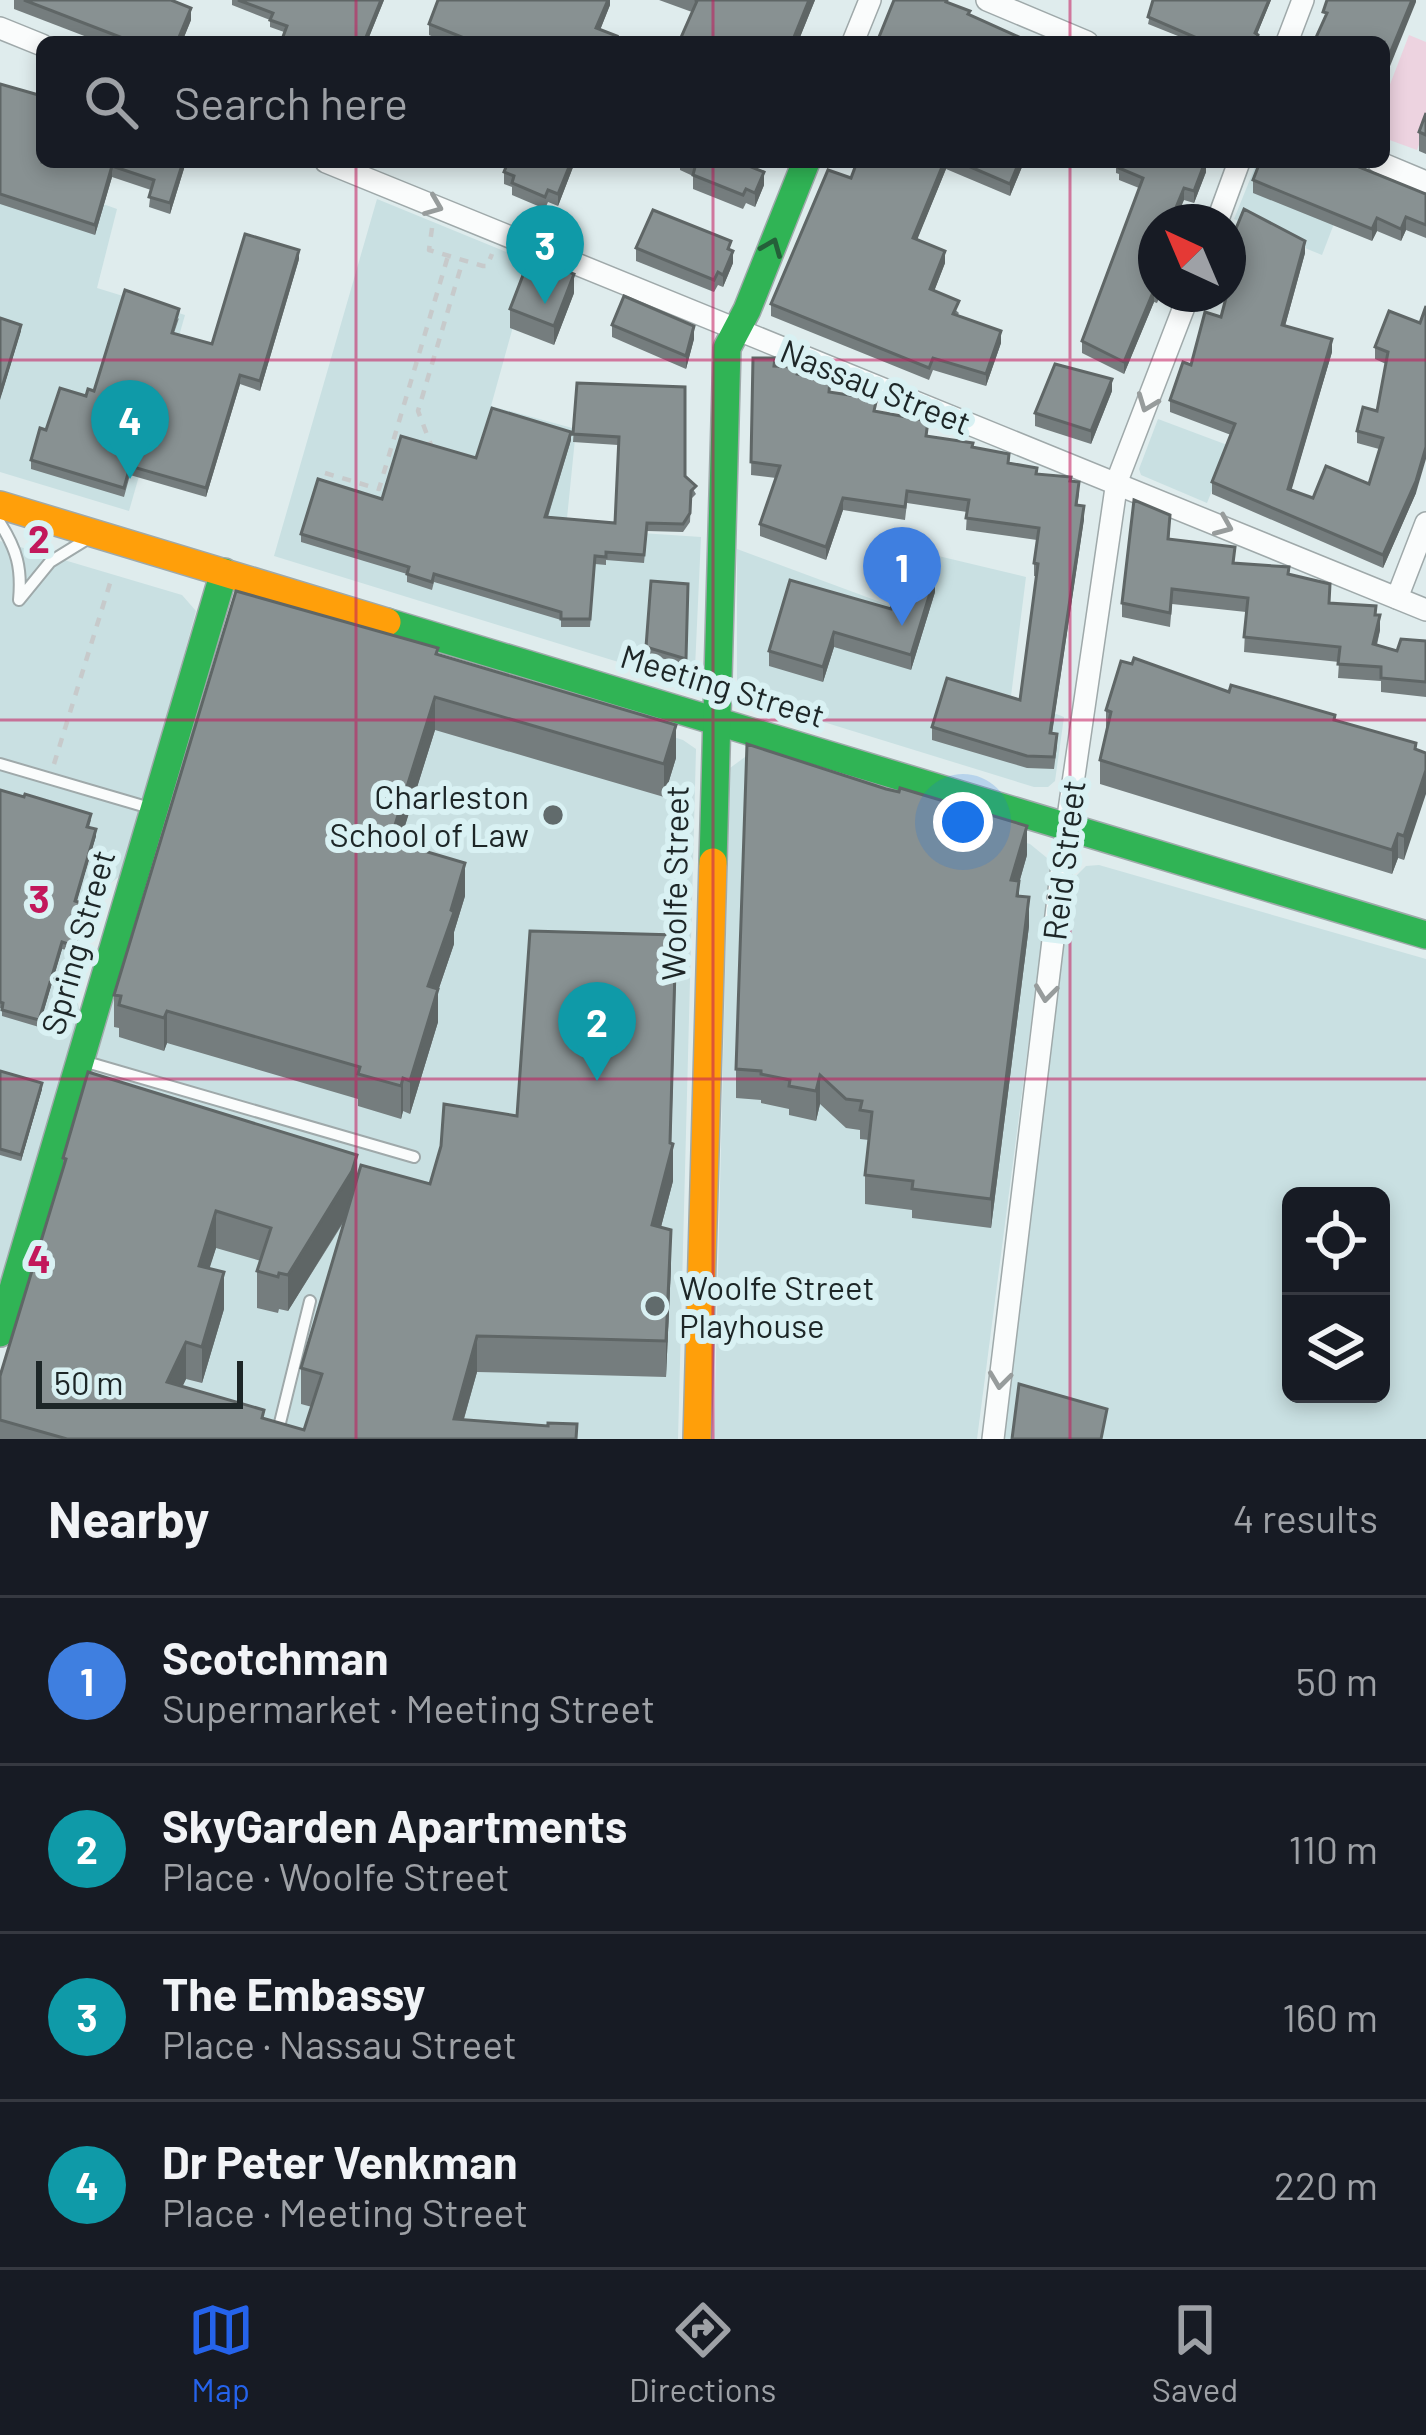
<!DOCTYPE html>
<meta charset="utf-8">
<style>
body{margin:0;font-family:Barlow,sans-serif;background:#242831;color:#f1f3f6}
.controls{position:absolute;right:36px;bottom:36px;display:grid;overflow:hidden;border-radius:18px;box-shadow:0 6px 18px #0003}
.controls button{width:108px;height:108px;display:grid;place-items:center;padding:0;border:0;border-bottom:3px solid #363941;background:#171b24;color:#f1f3f6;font:60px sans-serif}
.compass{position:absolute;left:1138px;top:204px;width:108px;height:108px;border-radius:50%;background:#171b24;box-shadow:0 6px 18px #0003;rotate:316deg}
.scale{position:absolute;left:36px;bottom:30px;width:207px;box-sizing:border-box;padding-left:12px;border:6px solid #1d2627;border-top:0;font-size:33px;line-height:42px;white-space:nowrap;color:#1d2627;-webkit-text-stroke:9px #d9f1f3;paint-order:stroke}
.you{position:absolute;left:963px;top:822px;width:42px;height:42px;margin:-30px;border:9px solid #fff;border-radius:50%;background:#1a73e8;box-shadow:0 0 0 18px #1a73e833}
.badge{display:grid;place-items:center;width:78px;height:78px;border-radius:50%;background:#2563eb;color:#fff;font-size:39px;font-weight:700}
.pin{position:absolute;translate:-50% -99px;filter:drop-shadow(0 3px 6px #0008)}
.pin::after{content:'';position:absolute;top:63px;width:42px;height:36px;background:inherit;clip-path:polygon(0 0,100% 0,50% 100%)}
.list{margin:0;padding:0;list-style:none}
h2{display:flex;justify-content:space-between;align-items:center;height:156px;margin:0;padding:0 48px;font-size:51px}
h2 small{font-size:39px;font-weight:400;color:#9ea1a6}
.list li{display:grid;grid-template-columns:78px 1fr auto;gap:36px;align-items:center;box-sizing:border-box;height:168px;padding:0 48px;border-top:3px solid #363941}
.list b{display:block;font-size:45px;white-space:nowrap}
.list p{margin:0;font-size:39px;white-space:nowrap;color:#9ea1a6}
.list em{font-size:39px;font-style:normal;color:#9ea1a6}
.icon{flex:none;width:66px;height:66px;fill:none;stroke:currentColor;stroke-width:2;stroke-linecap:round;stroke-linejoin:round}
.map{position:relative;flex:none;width:1426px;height:1439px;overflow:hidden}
.search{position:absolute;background:#171b24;box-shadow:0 6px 18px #0003;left:36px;right:36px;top:36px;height:132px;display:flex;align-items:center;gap:30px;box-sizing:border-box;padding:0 42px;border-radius:18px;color:#9ea1a6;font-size:45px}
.sheet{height:828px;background:#171b24}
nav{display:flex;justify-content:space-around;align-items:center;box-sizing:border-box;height:168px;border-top:3px solid #363941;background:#171b24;font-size:33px;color:#9ea1a6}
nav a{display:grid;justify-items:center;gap:6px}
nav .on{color:#2563eb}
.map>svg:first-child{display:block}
</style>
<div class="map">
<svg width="1426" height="1439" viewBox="0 0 1426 1439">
<rect width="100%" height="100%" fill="#dfeced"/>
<g fill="#c9e0e2" fill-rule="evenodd">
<polygon points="1257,162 1339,162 1355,169 1322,255 1234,219"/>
<polygon points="0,167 117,209 97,288 185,315 129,511 0,472"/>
<polygon points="377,199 531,262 491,406 576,429 566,528 701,537 695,668 687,678 667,677 274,556"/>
<polygon points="1158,419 1230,446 1207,503 1141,475 1139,469"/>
<polygon points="0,541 182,595 196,611 124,873 100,891 72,981 80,1012 0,1290"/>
<polygon points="737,549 891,606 909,549 1026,577 1011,696 1064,717 1055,781 1048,787 1034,787 743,697 737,684"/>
<polygon points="262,610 683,740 696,749 678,1439 0,1439 0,1386 222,630 233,615"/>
<polygon points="745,757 1030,844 1052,862 977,1439 714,1439 730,768"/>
<path d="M1099 865 1426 959V1439H998L1071 890 1076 876 1086 866ZM1291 1196H1381V1394H1291Z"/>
</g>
<polygon fill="#edd3e0" points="1409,35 1426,42 1426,126 1417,150 1384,138 1384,100"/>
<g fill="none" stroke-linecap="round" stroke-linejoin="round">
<g stroke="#9fa9aa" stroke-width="14">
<g id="lane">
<path d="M0 523C17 550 22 568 19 600L50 562 84 541"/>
<polyline points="0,764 150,808"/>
<polyline points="83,1061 414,1157"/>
<polyline points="276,1439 310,1301"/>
</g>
</g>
<g stroke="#9fa9aa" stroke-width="24">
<g id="street">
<polyline points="987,0 1087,42"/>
<polyline points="0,28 42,45"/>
<polyline points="853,42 870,0"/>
<polyline points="1287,42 1303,0"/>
<polyline points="326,162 1426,610"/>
<polyline points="1378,162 1426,182"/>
<polyline points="1217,222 1239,162"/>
<polyline points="1397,598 1426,523"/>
<polyline points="993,1439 1067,824 1117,481 1189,294"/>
</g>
</g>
<g stroke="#9fa9aa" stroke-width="30">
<g id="fast">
<polyline points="387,622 1426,935"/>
<polyline points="713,862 727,348 747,310 806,162"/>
<polyline points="0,1333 224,572"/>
</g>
</g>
<g stroke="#9fa9aa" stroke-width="30">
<g id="slow">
<polyline points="0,505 387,622"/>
<polyline points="697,1439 713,862"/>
</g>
</g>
<g stroke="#c7cacb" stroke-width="4.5" stroke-dasharray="9 9" stroke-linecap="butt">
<polyline points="432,228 429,250 483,266 487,266 492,254"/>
<polyline points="426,444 431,445 418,411 463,260"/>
<polyline points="325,473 379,489 448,256"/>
<polyline points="54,764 111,580"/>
</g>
<use href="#lane" stroke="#fafcfc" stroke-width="10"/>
<use href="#street" stroke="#fafcfc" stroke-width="21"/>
<use href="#fast" stroke="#30b455" stroke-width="27"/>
<use href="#slow" stroke="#ff9f0a" stroke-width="27"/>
</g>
<g fill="#757d7e" fill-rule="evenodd">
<polygon points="14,0 171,0 191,20 182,42 100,42 14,9"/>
<polygon points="232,0 384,0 367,42 281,42 284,32 270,27 270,20 232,5"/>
<polygon points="610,0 610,5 600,30 617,42 445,42 429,35 429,24"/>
<polygon points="659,0 815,0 798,42 679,42 692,12"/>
<polygon points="1153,0 1271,0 1257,34 1258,42 1193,42 1148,24"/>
<polygon points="0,84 186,162 170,214 149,207 151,190 112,177 95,235 0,204"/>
<polygon points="1426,113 1426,154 1419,151 1419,132"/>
<polygon points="575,162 558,206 548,202 545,209 512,195 512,187 504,184 504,172"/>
<polygon points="680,162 759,162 756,169 764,185 755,207 746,203 743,209 693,189 693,176 680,170"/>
<polygon points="857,162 1024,162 1010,196 946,169 917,239 945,263 934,291 959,313 957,316 1001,343 986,386 933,370 929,380 771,316 771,304 851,178"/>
<polygon points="1116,162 1206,162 1206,172 1194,203 1184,200 1156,222 1156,294 1161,294 1157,303 1154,302 1124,374 1082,353 1082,341 1139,188 1119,180 1119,174 1116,173"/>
<polygon points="1253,180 1426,194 1426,238 1406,230 1401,241 1377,231 1372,241 1253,193"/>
<polygon points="636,248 731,250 733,263 723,287 718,285 714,292 636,261"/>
<polygon points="1228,248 1305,253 1285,326 1332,352 1291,490 1313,498 1369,484 1379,449 1357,443 1357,431 1377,411 1386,364 1375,359 1375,347 1420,323 1416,493 1383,568 1212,494 1212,482 1231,435 1170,412 1170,400 1221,317 1235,263 1228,260"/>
<polygon points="299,259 260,391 240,384 206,497 130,475 124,497 31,469 31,460 46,430 179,318 174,333 212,344"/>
<polygon points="574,293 554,345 510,328 510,309"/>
<polygon points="612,325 694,339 686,369 612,337"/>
<polygon points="753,358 797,374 830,392 928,436 972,447 1037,474 1070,481 1079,494 1077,506 1084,519 1052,734 1057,746 1054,769 1027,768 932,740 932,727 1020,700 1037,576 1034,576 1034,563 1037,540 966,530 967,512 907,503 905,520 843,510 826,560 760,536 760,524 776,478 751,475"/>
<polygon points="577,383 685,476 696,494 691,499 690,522 683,532 647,531 644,563 606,560 606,565 595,564 590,627 561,627 561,620 434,582 432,590 407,582 407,574 301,542 301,534 476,458 571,440 548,517 615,523 618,445 573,442"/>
<polygon points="1112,391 1091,444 1035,426 1035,413"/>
<polygon points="1170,529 1169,539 1235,563 1289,574 1330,603 1376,615 1380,630 1377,645 1397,651 1426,641 1426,697 1381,692 1381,681 1338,678 1339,662 1244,652 1246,612 1172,604 1170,627 1122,617 1122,603"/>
<polygon points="651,581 688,584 686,665 646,654"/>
<polygon points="935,592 911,670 834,647 823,682 769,666 769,651"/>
<polygon points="438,655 676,758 664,797 435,730 399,844 465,896 454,932 454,944 438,991 438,1022 410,1114 403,1111 401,1119 358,1106 358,1099 167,1043 164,1051 119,1037 119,1028 114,1027 114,995"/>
<polygon points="1229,692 1416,743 1404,860 1398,858 1392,874 1100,784 1100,760 1106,734 1106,710"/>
<polygon points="0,790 91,820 89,827 96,836 76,902 87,912 74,952 62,949 39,1027 2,1016 2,1009 0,1008"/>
<polygon points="1027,855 1019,883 1019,896 1029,926 991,1228 912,1218 912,1210 865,1204 865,1175 869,1140 860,1139 860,1130 846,1128 820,1104 816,1121 789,1115 789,1109 761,1103 761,1100 736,1098 736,1069"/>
<path d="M676 971 671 1144 673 1181 661 1227 671 1266 666 1377 477 1372 464 1419 577 1439H0V1376L63 1170V1158L430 1184 517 1116ZM345 1220 301 1368V1404L312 1407 304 1430 264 1419 182 1387 186 1379 202 1383 224 1309 209 1268 216 1248 261 1261 257 1271V1308L278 1313 279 1309 288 1311Z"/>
<polygon points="0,1071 42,1089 21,1161 0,1155"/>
</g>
<g fill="#5f6666">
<polygon points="381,0 384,0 367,42 364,42"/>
<polygon points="608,0 610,0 610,5 596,40 596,28"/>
<polygon points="809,0 815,0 798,42 792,42"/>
<polygon points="1269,0 1271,0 1255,39 1255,33"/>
<polygon points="1412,0 1416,0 1416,2 1384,81 1384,68"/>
<polygon points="191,8 191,20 182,42 177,42"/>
<polygon points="183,162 186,162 170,214 170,203"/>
<polygon points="571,162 575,162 558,206 558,194"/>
<polygon points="944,162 946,162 946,169 913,250 913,238"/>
<polygon points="1019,162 1024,162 1010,196 1010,184"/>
<polygon points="1206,162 1206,172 1194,203 1194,191"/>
<polygon points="112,166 112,177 95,235 95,225"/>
<polygon points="764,172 764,185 755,207 755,193"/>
<polygon points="1184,188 1184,200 1175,222 1170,222"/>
<polygon points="1406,217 1406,230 1401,241 1401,229"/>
<polygon points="1377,218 1377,231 1372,241 1372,229"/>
<polygon points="1305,241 1305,253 1282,337 1282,325"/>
<polygon points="299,250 299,259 260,391 260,381"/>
<polygon points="733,251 733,263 723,287 723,275"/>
<polygon points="945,251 945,263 930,302 930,289"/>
<polygon points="574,274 574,293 554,345 554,326"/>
<polygon points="1154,290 1154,302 1124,374 1124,362"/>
<polygon points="21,325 21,331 0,400 0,394"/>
<polygon points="694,326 694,339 686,369 686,356"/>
<polygon points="1001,331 1001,343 986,386 986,374"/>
<polygon points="1332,339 1332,352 1288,502 1288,489"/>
<polygon points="240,375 240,384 206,497 206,488"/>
<polygon points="1112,379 1112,391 1091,444 1091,431"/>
<polygon points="571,432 571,440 545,525 545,517"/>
<polygon points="1426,447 1426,459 1416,493 1383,568 1383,555"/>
<polygon points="843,498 843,510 826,560 826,547"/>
<polygon points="1084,506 1084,519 1050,746 1050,733"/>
<polygon points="935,577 935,592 911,670 911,655"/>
<polygon points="1380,615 1380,630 1373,658 1373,644"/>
<polygon points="834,632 834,647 823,682 823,667"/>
<polygon points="435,697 435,730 390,874 390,841"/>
<polygon points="676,725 676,758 664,797 664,764"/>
<polygon points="1426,770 1426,794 1404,860 1404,836"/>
<polygon points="1027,826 1027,855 1019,883 1019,910 1011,880"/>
<polygon points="96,829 96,836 75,908 75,901"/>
<polygon points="1398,834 1398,858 1392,874 1392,850"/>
<polygon points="465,863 465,896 454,932 454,944 438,991 438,1022 410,1114 410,1081 428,986"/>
<polygon points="1029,897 1029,926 991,1228 991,1199"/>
<polygon points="87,905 87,912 74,952 74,946"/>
<polygon points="676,935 670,1155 673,1144 673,1181 652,1261 652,1225"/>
<polygon points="62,942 62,949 39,1027 39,1020"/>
<polygon points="167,1011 167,1043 164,1051 164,1018"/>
<polygon points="820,1075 820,1104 816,1121 816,1091"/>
<polygon points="403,1078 403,1111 401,1119 401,1086"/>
<polygon points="42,1083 42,1089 21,1161 21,1155"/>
<polygon points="357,1155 357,1191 352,1207 288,1311 288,1275"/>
<polygon points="216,1211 216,1248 199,1302 199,1266"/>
<polygon points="671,1230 671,1266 666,1377 666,1341"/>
<polygon points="224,1272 224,1309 202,1383 202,1347"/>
<polygon points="477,1336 477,1372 458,1439 454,1419"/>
<polygon points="186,1342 186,1379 167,1419 167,1382"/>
</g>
<g fill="#889192" stroke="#5f6666" stroke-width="3">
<polygon points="24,0 171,0 191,8 177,42 133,42"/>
<polygon points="238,0 381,0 364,42 281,42 287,26 270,20 273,13"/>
<polygon points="438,0 608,0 596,28 617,36 614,42 474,42 429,24"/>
<polygon points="695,0 809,0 792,42 679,42 697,1"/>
<polygon points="894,0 947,0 946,2 970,11 968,14 1030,42 877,42"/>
<polygon points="1153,0 1269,0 1255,33 1258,35 1256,42 1206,42 1148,17"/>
<polygon points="1327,0 1412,0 1384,68 1384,42 1314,42 1327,13 1323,12"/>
<polygon points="0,84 42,96 42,162 183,162 170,203 149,197 154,180 112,166 95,225 0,194"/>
<polygon points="1426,113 1426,135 1419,132"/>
<polygon points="508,162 571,162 558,194 548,190 545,197 512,183 514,176 504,172"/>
<polygon points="692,162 753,162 751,167 764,172 755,193 746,189 743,195 693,175 696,163"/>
<polygon points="857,162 944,162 913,238 945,251 930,289 959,301 953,314 1001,331 986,374 933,358 929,368 771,304 828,170 851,178"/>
<polygon points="959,162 1019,162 1010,184"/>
<polygon points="1120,162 1205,162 1194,191 1184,188 1170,222 1156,222 1156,291 1154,290 1124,362 1082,341 1143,178 1119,168"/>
<polygon points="1260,162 1347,162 1426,194 1426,225 1406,217 1401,229 1377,218 1372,229 1253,180"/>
<polygon points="1244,209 1305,241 1282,325 1332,339 1288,489 1313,498 1326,466 1369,484 1383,438 1357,431 1363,407 1377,411 1388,352 1375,347 1389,311 1420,323 1426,306 1426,447 1416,481 1383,555 1212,482 1235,424 1170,400 1183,362 1191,365 1205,312 1221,317 1238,252 1228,248"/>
<polygon points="653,210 731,241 728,249 733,251 723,275 718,272 714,280 636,248"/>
<polygon points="245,234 299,250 260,381 240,375 206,488 130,466 124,488 31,460 40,428 46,430 60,388 86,396 88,389 94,391 125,290 179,309 172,333 212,344"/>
<polygon points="530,257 574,274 554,326 510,309"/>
<polygon points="624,296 694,326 686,356 612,325"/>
<polygon points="0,318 21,325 0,394"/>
<polygon points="753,358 775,358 774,366 797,367 797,374 830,380 829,392 869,398 876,402 874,411 928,421 926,436 973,443 972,447 1009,454 1008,463 1037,468 1036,474 1071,477 1070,481 1079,482 1076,505 1084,506 1050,733 1057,734 1054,757 1027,756 932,727 947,678 1020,700 1038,564 1034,563 1039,528 966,518 969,500 907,491 905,507 843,498 826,547 760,524 780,466 751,462"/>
<polygon points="1055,364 1112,379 1091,431 1035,413"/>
<polygon points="577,383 685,387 685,476 696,486 691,491 690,513 683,524 647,523 644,555 606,552 606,557 595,556 590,619 561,619 561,612 434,574 432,582 407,574 409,567 301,534 318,479 382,499 401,436 476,458 492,408 571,432 545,517 615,523 619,437 573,434"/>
<polygon points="1134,500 1170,515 1168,539 1235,547 1233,563 1289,567 1288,574 1330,584 1329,603 1376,606 1375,615 1380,615 1373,644 1397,651 1401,639 1426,641 1426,682 1381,678 1381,667 1338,664 1340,647 1244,637 1248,598 1172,589 1170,613 1122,603"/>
<polygon points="904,568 935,577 911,655 834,632 823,667 769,651 790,580 891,609"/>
<polygon points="651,581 688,584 686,659 646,647"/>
<polygon points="236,591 438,648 436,654 676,725 664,764 435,697 390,841 465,863 451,910 454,912 428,986 438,989 410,1081 403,1078 401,1086 358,1074 360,1067 167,1011 164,1018 119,1005 121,996 114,995"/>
<polygon points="1134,658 1229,692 1231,685 1335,715 1334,720 1416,743 1415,749 1426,753 1426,770 1404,836 1398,834 1392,850 1100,760 1111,712 1106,710 1121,661 1132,664"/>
<polygon points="747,744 886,789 899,792 900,788 1027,826 1011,880 1019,881 1017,896 1029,897 991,1199 912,1189 913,1181 865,1175 872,1112 860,1110 862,1101 846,1099 820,1075 816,1091 789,1086 790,1080 761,1074 761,1071 736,1069"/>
<polygon points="0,790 24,797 25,794 91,814 87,827 96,829 75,901 87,905 74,946 62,942 39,1020 2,1010 3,1003 0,1002"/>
<polygon points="530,931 676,935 670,1143 673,1144 652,1225 671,1230 666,1341 477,1336 454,1419 548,1426 548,1423 577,1424 576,1439 67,1439 0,1420 0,1376 66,1159 63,1158 88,1072 357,1155 352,1171 288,1275 279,1273 278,1277 257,1271 271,1228 216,1211 199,1266 224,1272 202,1347 186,1342 167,1382 264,1410 262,1418 304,1430 322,1374 301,1368 361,1165 430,1184 441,1146 444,1104 517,1116"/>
<polygon points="0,1071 42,1083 21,1155 0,1149"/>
<polygon points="1019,1384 1107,1409 1101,1439 1012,1439"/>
</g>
<defs><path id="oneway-chevron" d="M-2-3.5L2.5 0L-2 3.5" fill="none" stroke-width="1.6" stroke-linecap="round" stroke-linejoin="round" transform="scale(3)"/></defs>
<g stroke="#979c9c">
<use href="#oneway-chevron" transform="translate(434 206) rotate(22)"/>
<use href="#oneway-chevron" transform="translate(1147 403) rotate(111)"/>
<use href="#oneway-chevron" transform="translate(1224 526) rotate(23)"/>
<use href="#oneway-chevron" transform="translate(1046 993) rotate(97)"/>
<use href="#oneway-chevron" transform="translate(1000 1380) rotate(97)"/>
</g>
<use stroke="#255f39" href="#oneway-chevron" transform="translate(772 247) rotate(-68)"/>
<path fill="none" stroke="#c2185b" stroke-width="3" stroke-opacity="0.55" d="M356 0V42M713 0V42M1070 0V42M356 162V1439M713 162V1439M1070 162V1439M0 360H1426M0 720H1426M0 1079H1426"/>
<g fill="#616b6c" stroke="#d9f1f3" stroke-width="4.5">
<circle cx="553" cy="815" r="12"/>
<circle cx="655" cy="1306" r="12"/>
</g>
<g text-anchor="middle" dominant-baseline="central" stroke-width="12" stroke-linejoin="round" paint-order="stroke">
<g font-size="33" fill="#1d2627" stroke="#d9f1f3">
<text transform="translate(876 386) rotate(22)">Nassau Street</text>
<text transform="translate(723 685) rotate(17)">Meeting Street</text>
<text transform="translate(1063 860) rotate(-83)">Reid Street</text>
<text transform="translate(674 883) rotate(-89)">Woolfe Street</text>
<text transform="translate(77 942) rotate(-74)">Spring Street</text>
</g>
<g font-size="33" fill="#1d2627" stroke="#d9f1f3" text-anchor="end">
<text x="529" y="796">Charleston<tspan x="529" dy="38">School of Law</tspan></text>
<text x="679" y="1287" text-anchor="start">Woolfe Street<tspan x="679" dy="38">Playhouse</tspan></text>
</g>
</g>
<g font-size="39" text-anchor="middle" font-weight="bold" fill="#c2185b" stroke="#d9f1f3" stroke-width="12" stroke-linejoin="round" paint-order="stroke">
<text x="39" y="553">2</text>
<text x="39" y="913">3</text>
<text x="39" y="1273">4</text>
</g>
</svg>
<div class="controls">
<button><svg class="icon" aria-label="locate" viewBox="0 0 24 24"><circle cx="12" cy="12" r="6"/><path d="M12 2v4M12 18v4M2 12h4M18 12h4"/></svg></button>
<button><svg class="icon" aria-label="layers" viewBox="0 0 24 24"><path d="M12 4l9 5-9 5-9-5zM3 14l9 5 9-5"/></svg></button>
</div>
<svg class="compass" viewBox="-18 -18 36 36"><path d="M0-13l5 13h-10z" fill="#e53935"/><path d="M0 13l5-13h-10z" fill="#9ea1a6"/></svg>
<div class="scale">50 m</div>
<div class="you"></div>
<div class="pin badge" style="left:902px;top:626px;background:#3f7fe0">1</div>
<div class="pin badge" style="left:597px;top:1081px;background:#0f9aa8">2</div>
<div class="pin badge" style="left:545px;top:304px;background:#0f9aa8">3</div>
<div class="pin badge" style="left:130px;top:479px;background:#0f9aa8">4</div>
<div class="search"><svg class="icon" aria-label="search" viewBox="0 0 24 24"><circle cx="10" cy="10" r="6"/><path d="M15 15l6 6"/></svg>Search here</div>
</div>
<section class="sheet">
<h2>Nearby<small>4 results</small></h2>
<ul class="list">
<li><span class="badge" style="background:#3f7fe0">1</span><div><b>Scotchman</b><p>Supermarket · Meeting Street</p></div><em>50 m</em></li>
<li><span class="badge" style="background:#0f9aa8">2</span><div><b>SkyGarden Apartments</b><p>Place · Woolfe Street</p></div><em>110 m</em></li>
<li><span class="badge" style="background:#0f9aa8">3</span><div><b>The Embassy</b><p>Place · Nassau Street</p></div><em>160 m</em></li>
<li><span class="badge" style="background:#0f9aa8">4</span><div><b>Dr Peter Venkman</b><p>Place · Meeting Street</p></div><em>220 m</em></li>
</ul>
</section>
<nav>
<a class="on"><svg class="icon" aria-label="map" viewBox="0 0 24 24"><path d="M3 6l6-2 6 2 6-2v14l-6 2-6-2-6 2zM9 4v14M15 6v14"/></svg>Map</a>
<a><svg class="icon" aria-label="directions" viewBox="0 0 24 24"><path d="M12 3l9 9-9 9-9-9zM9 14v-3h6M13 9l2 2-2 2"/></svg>Directions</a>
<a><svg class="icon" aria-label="saved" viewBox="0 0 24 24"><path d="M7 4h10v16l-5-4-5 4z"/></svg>Saved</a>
</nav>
